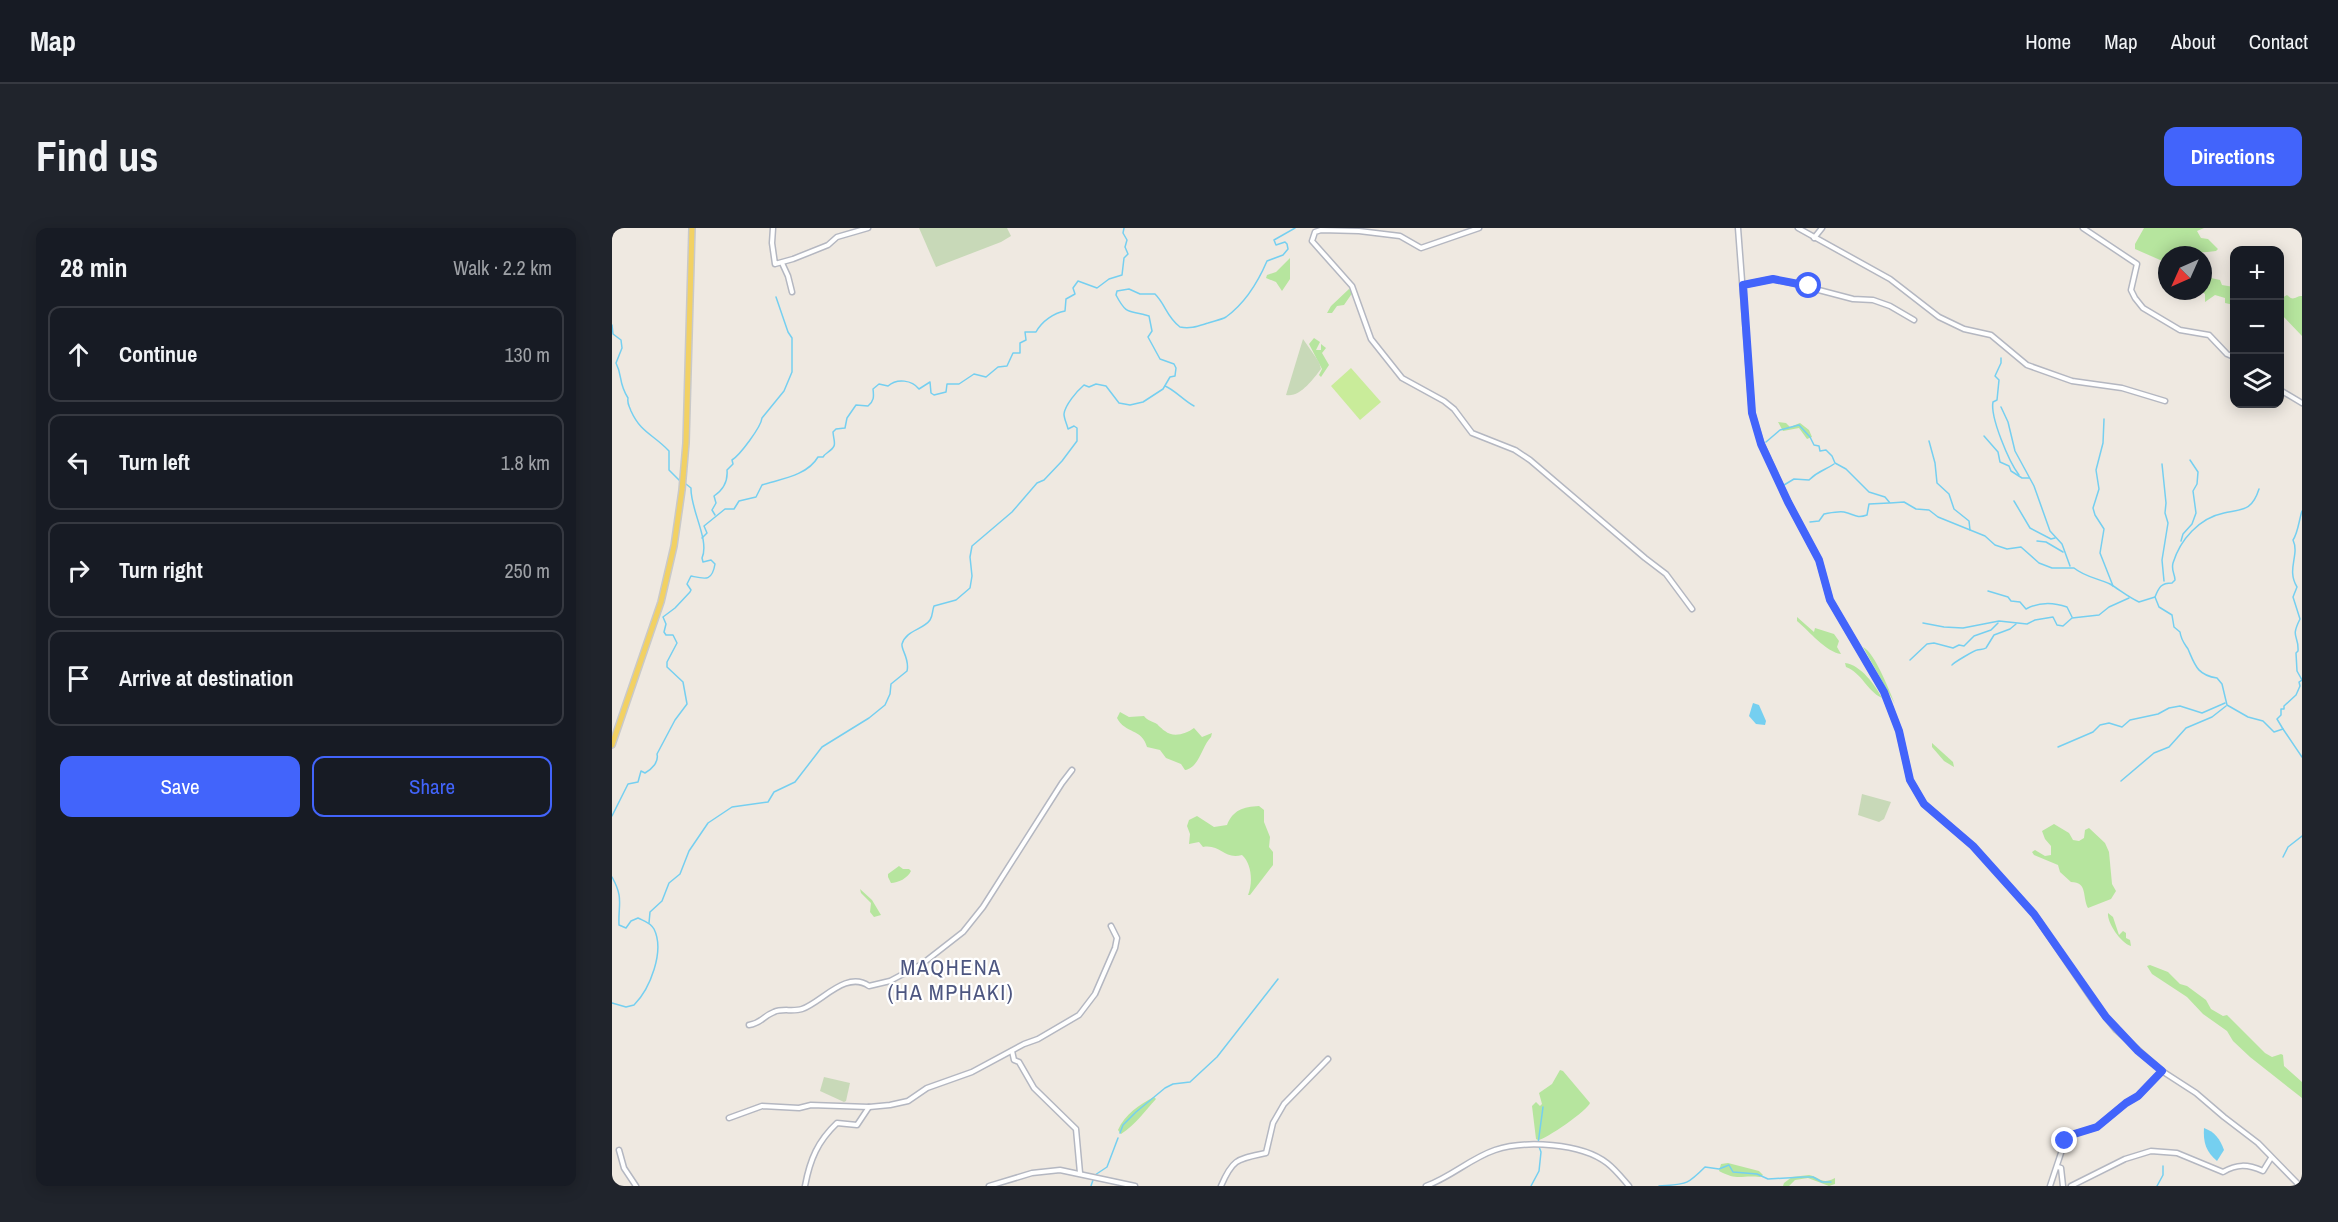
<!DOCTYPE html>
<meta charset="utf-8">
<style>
body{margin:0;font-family:"Archivo Narrow",sans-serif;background:#20242c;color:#f1f3f6}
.controls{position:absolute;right:18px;top:18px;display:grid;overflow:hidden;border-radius:12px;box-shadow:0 3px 15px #0003}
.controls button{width:54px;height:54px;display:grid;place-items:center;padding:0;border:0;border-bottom:2px solid #363941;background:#171b24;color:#f1f3f6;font:30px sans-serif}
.compass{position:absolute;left:1546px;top:18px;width:54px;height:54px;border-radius:50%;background:#171b24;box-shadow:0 3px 15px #0003;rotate:225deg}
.stop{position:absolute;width:18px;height:18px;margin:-14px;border:4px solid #4264fb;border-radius:50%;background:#fff}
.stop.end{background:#4264fb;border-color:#fff;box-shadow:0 2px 6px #0008}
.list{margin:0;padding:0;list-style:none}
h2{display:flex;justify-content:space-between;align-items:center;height:78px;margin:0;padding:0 24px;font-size:26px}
h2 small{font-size:20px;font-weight:400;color:#9ea1a6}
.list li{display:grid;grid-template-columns:39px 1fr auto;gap:18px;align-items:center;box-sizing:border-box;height:96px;margin:0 12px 12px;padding:0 12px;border:2px solid #363941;border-radius:12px}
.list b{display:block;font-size:22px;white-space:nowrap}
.list em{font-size:20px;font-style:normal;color:#9ea1a6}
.actions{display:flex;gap:12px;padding:18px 24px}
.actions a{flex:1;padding:14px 0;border:2px solid #4264fb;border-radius:12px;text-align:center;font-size:21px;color:#4264fb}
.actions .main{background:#4264fb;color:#fff}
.icon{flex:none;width:33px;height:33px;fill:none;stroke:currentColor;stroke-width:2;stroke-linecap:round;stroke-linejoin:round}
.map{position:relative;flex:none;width:1690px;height:958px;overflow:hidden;border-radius:12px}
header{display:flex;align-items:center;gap:36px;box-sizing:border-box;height:84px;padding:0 30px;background:#171b24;border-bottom:2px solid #363941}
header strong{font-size:28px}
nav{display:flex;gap:33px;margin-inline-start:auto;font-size:21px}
.intro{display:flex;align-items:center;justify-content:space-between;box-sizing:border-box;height:144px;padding:0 36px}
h1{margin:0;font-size:42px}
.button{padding:15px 27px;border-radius:12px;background:#4264fb;color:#fff;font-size:21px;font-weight:700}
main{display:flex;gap:36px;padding:0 36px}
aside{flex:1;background:#171b24;border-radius:12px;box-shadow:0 3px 15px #0003}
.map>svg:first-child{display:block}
</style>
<header>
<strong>Map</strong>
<nav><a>Home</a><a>Map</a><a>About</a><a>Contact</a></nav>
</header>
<div class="intro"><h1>Find us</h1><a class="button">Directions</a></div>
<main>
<aside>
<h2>28 min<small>Walk · 2.2 km</small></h2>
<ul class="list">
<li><svg class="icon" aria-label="ahead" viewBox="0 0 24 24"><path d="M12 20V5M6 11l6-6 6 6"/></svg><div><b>Continue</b></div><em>130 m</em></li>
<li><svg class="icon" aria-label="left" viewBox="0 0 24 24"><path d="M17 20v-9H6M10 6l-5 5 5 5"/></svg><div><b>Turn left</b></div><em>1.8 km</em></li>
<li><svg class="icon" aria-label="right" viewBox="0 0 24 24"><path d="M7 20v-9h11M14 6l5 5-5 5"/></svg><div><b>Turn right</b></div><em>250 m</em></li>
<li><svg class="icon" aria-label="arrive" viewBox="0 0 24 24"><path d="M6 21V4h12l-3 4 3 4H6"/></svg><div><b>Arrive at destination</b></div></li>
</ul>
<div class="actions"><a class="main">Save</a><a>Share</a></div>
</aside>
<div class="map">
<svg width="1690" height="958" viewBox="0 0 1690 958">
<rect width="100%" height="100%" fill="#efe9e1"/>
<g fill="#b6e59e">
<path d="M1532 0H1592L1585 3 1589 10 1596 11 1606 21 1604 23C1596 24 1588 25 1579 24L1577 27H1555V35L1523 21V16Z"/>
<polygon points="678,30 678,51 670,63 664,54 654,50 655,47 664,44"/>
<polygon points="1591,46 1599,50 1608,52 1610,57 1622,59 1622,77 1613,75 1613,70 1603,67 1593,74 1593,66 1589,63"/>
<polygon points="737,61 741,64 732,77 725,78 720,85 715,85 719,78"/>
<path d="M1675 67C1682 74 1683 68 1690 68V108L1668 85V71Z"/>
<polygon points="702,110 708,114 704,122 709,122 709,116 714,120 710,125 717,137 709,149 707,147 710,141 697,116"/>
<polygon points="1166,194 1174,195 1178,199 1188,195 1197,202 1200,209 1195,211 1187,200 1171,203"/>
<path d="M1185 389 1202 404 1203 400 1222 406 1227 413 1225 419 1229 426C1214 424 1197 403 1185 393Z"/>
<path d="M1251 419C1263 425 1277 462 1283 476Z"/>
<path d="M1233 435C1249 437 1263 457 1270 470 1255 463 1250 445 1234 439Z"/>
<path d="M508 484 517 489 532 488C536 493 540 493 545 496 546 497 551 502 553 503 561 510 574 506 582 500L590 509 600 505 599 509C590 518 587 540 573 542L569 536 554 530 548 522 535 519C530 500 513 506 505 490Z"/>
<polygon points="1320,515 1341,534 1342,539 1332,533 1320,519"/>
<path d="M647 578 652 582V594L658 609 657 619 661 624V637L638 667H636C641 655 640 636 630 627 612 632 609 616 591 619L587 614 577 616 578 606 575 598 577 592 585 588 602 599 615 597C621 582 631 579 647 578Z"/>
<path d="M1442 596 1457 605 1461 612 1467 613 1472 610 1473 602 1477 600 1493 615 1497 624 1500 656 1504 663 1499 671 1476 680C1470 669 1476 654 1459 654L1448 644 1446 637 1422 627 1420 624 1423 622 1433 628 1439 627V618L1433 611 1430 603Z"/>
<path d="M287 638 291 641H297L299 643C296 650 286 655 279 655L276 649V646Z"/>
<polygon points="248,661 260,672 269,687 262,689 258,684 259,675 249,665"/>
<path d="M1496 685 1501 689 1507 707 1511 703 1514 705V710L1518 712 1519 718C1509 715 1495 695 1496 685Z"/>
<polygon points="1538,737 1556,744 1568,756 1575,758 1594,772 1599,781 1611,788 1615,787 1653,825 1660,829 1669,826 1671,827 1672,838 1690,854 1690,870 1638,829 1621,813 1615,803 1591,786 1575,769 1540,746 1535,738"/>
<path d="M948 842 951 843 978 875C976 882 933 912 926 912L924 911 920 878 924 874 928 878 930 876 927 865 940 856Z"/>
<path d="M542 869 544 871C533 883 523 897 509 906L506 902C513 886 527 877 542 869Z"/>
<path d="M1116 935 1147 943 1151 947 1148 949C1128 947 1126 953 1107 943L1109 936Z"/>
<path d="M1197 947C1210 950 1209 957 1223 950V956L1217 958 1196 950 1183 952 1177 958H1171L1172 955 1180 949Z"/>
</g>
<g fill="#c8d9b8">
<polygon points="307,0 395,0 399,8 389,14 324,39"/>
<path d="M691 111 707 134 709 141C701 151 688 170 674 167Z"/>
<polygon points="1250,566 1279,574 1272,591 1267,594 1246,587"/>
<polygon points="212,849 238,855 234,873 232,874 208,863"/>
</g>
<polygon fill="#c9ec9a" points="739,140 769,174 748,192 719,158"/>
<g fill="#75cff0">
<polygon points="1141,475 1147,477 1154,493 1153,497 1144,496 1137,488"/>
<path d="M1592 900C1603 904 1608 911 1612 922L1605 933C1594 924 1591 914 1592 900Z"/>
</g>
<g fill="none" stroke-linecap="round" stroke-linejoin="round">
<g stroke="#75cff0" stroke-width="1.5">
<path d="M0 97 1 106 9 112 10 120 4 135C11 149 6 154 16 170 15 176 17 177 19 183 29 205 41 206 57 223V242L67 252"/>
<path d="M1389 130V135L1383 148 1387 152 1385 172 1381 174C1378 189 1397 234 1407 247"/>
<path d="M553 158C563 162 572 173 582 178"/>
<polyline points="1389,179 1396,194 1403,223 1422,258 1438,303 1450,316 1458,338"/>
<polyline points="1492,191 1491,215 1484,242 1487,261 1481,280 1483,287 1492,301 1488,325 1501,358"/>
<polyline points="1372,208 1386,224 1388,234 1397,238 1399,243 1410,250 1417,250"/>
<polyline points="1317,213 1323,235 1325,255 1337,266 1342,281 1357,293 1358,302"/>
<path d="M1154 214 1168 202 1187 197 1198 209 1202 217 1207 218 1208 223 1214 222 1220 228 1223 235 1234 241 1257 264 1273 269 1278 275 1292 274 1304 281 1317 282 1326 289 1373 308 1383 317 1395 321 1409 319 1427 335 1440 340H1462C1473 349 1485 350 1498 356 1508 362 1516 369 1527 374L1543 369 1547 379 1560 387 1562 399 1568 404C1569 412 1572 415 1576 421 1583 437 1585 447 1605 450L1610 456 1615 477 1636 489 1651 493 1662 504 1671 501 1690 529"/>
<polyline points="1550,236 1554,275 1553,285 1556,295 1550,332 1552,353"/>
<path d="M1172 257 1182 251 1197 252C1207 242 1212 243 1222 236"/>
<polyline points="1402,273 1418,300 1439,311 1443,310"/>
<path d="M103 287 100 282 104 275 102 268C111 262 116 253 115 242L121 236 120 232C128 227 149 199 150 190L172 163 180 144V110L176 104 164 69"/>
<path d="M1198 294 1207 293 1212 286C1218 285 1226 283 1232 284 1242 286 1244 291 1255 287L1257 276 1277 275"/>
<path d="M90 310 95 305 92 298 113 281H122L127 273 144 269 150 257C168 251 195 248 206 229 215 229 208 230 215 225 226 217 222 216 221 204L224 201 233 200 235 190 244 177 256 178C262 173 262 169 261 161L267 156 276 158C285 150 300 152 307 161L318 154 319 165 322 167 334 164 335 156H347L362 146 374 149 386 139 395 138 401 125H408V115L414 112 413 104H424C430 93 442 85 453 83L454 71 463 66 461 60 466 53 485 60 497 51 510 47 512 30 516 26 513 19 515 12 511 5 512 0"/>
<polyline points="1425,313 1434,314 1451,324"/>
<polyline points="1569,313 1571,306 1580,296 1584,285 1581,263 1585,256 1586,244 1578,232"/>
<path d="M1376 363 1396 369 1399 373 1408 374 1414 381C1427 374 1441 374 1455 379L1460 389"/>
<path d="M1543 369C1547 359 1549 355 1560 355L1563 352C1563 346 1559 343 1561 335 1568 312 1587 290 1612 285 1631 281 1640 283 1647 261"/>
<polyline points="1311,395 1332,399 1351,400 1387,393 1415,396 1423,392 1441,389 1445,397 1451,398 1460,390 1487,387 1497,379 1517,370"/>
<polyline points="1298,432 1315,416 1322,415 1341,420 1347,417 1352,418 1362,408 1379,402 1386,395"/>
<path d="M1340 437C1341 435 1363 422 1365 422 1368 421 1371 422 1374 420L1382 407 1398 401 1404 396"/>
<path d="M1671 501 1665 491 1669 487V481H1672V478L1684 467 1688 458 1687 454 1690 452 1685 443 1684 425 1686 423C1687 406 1678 411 1688 391L1681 369 1685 359C1674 341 1688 327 1681 312 1686 305 1687 292 1690 283"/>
<polyline points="1446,519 1481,504 1488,497 1497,495 1510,499 1518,492 1546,486 1557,480 1568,478 1590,485 1613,475"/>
<polyline points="1509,553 1542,525 1557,519 1574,500 1600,489 1614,478"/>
<path d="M0 588 16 556 26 554 29 543 33 545C40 541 47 534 45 526L63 492 75 476 71 454 55 439V434L65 415 61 407H54L52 404 54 396 51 389 63 380 78 364 79 362 75 356 79 348C93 351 100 354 103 336L99 332 91 334 90 330C98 312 78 281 79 260L74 256"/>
<polyline points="1671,629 1676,619 1690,608"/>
<path d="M0 649C12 670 6 677 7 697L14 700 19 693 26 690C32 693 38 694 42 701 53 723 38 761 22 777L14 779 0 775"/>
<path d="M37 695 38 684 50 673 57 655 68 646 77 623 96 595 120 579 156 574 162 564 183 554 210 519 257 490 273 477 278 466 279 456 295 443C298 431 289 422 290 416 294 402 311 402 318 392 321 388 320 383 322 378L344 372 358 360 360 348 358 329 360 318 400 284 425 255 432 252 450 233 465 213V200L462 198 456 201C455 196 452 191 452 186 453 177 465 163 472 157L477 159 484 156 494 158 507 175 518 177 531 174 551 161 558 149 563 148 564 140 562 136 548 131 536 109 540 103 537 88C518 81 516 90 504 67L505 63 517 61 528 66H543C554 77 554 88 568 99 579 101 586 98 596 95 601 93 609 92 614 89 632 76 646 54 655 33L671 27 676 21 675 16 673 14 664 17 662 12 683 0"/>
<polyline points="508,905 511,897 524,884 553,860 561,856 578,854 605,829 666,751"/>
<polyline points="483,947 495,939 506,910"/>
<polyline points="479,958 481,952"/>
<polyline points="919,958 927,943 929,924 926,916 931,879"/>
<path d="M1047 958C1074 956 1074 958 1093 939L1107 941 1117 937 1121 944 1145 946 1156 951 1191 949H1201L1210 954H1219"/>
<polyline points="1545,958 1551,947 1551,938"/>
</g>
<g stroke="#b4b7c1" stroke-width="7">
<g id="minor">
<polyline points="161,0 160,15 163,36 181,31 216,17 225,9 256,0"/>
<polyline points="867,0 809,20 788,8 747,3 709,2 703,4 700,13 740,58 759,111 790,150 832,173 842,181 860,205 903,222 918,232 1033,330 1054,346 1080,381"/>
<polyline points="1126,0 1140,185 1149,215 1176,274 1207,332 1218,372 1272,464 1287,503 1298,552 1312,576 1361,618 1422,686 1482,774 1504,802 1550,843 1584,865 1612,889 1646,915 1688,958"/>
<polyline points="1186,0 1278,51 1327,89 1352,101 1379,107 1415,137 1460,153 1510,160 1553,173"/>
<polyline points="1471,0 1525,36 1519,62 1523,70 1531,80 1568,102 1597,107 1615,126 1622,129"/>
<polyline points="1202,10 1210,0"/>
<polyline points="170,35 176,48 180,64"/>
<polyline points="1131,57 1161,51 1180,55 1241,71 1261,72 1278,78 1302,92"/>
<polyline points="1668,162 1690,175"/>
<path d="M137 797C150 795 151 788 162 784 170 780 181 784 190 781 210 774 234 742 257 758L278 753 310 736 351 704 371 679 450 555 460 542"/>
<polyline points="400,823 402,832 407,834 422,860 464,901 468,945"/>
<polyline points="117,890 150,878 187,880 199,877 257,879 278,877 296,873 315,860 360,844 412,816 426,811 467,787 483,766 503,720 505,710 499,698"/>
<polyline points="7,922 12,940 24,958"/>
<polyline points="1446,939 1449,940 1451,958"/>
<path d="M193 958C198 931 206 913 225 895L245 897 257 879"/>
<polyline points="377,958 420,945 448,942 523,958"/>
<path d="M609 958C621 930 626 931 654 925L661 895 672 876 716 831"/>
<path d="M814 958C839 949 859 930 883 922 913 912 969 915 995 935 1003 941 1010 950 1017 958"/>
<polyline points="1438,958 1453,913 1459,907 1485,899 1514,875 1526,868 1550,843"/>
<path d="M1459 958 1513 931 1539 923 1565 925 1611 944C1625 936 1635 936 1651 943L1659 930"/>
</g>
</g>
<g stroke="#c9c9c9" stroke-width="8">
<polyline id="major" points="0,517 49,374 62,318 70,262 74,215 80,0"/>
</g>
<use href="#minor" stroke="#fff" stroke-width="4"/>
<use href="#major" stroke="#f2d163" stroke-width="5"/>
</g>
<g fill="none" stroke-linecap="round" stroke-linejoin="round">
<polyline stroke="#4264fb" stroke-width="8" points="1197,58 1161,51 1131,57 1140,185 1149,216 1176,274 1207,332 1218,372 1272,464 1287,503 1298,552 1312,576 1361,618 1422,686 1494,789 1526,823 1550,843 1526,868 1514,875 1485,899 1459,907 1453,913"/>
</g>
<g text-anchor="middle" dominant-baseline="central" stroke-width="4.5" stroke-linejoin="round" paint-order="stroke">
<g font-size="22" letter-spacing="1.5" fill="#4d5680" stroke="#fff">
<text x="339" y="739">MAQHENA<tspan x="339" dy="25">(HA MPHAKI)</tspan></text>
</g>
</g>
</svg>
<div class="controls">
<button>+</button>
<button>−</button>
<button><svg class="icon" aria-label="layers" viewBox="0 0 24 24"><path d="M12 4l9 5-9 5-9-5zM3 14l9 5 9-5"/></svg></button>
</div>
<svg class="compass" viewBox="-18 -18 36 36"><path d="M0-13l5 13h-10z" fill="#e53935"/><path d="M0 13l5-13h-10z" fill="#9ea1a6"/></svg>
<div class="stop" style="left:1197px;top:58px"></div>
<div class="stop end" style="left:1453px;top:913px"></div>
</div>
</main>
